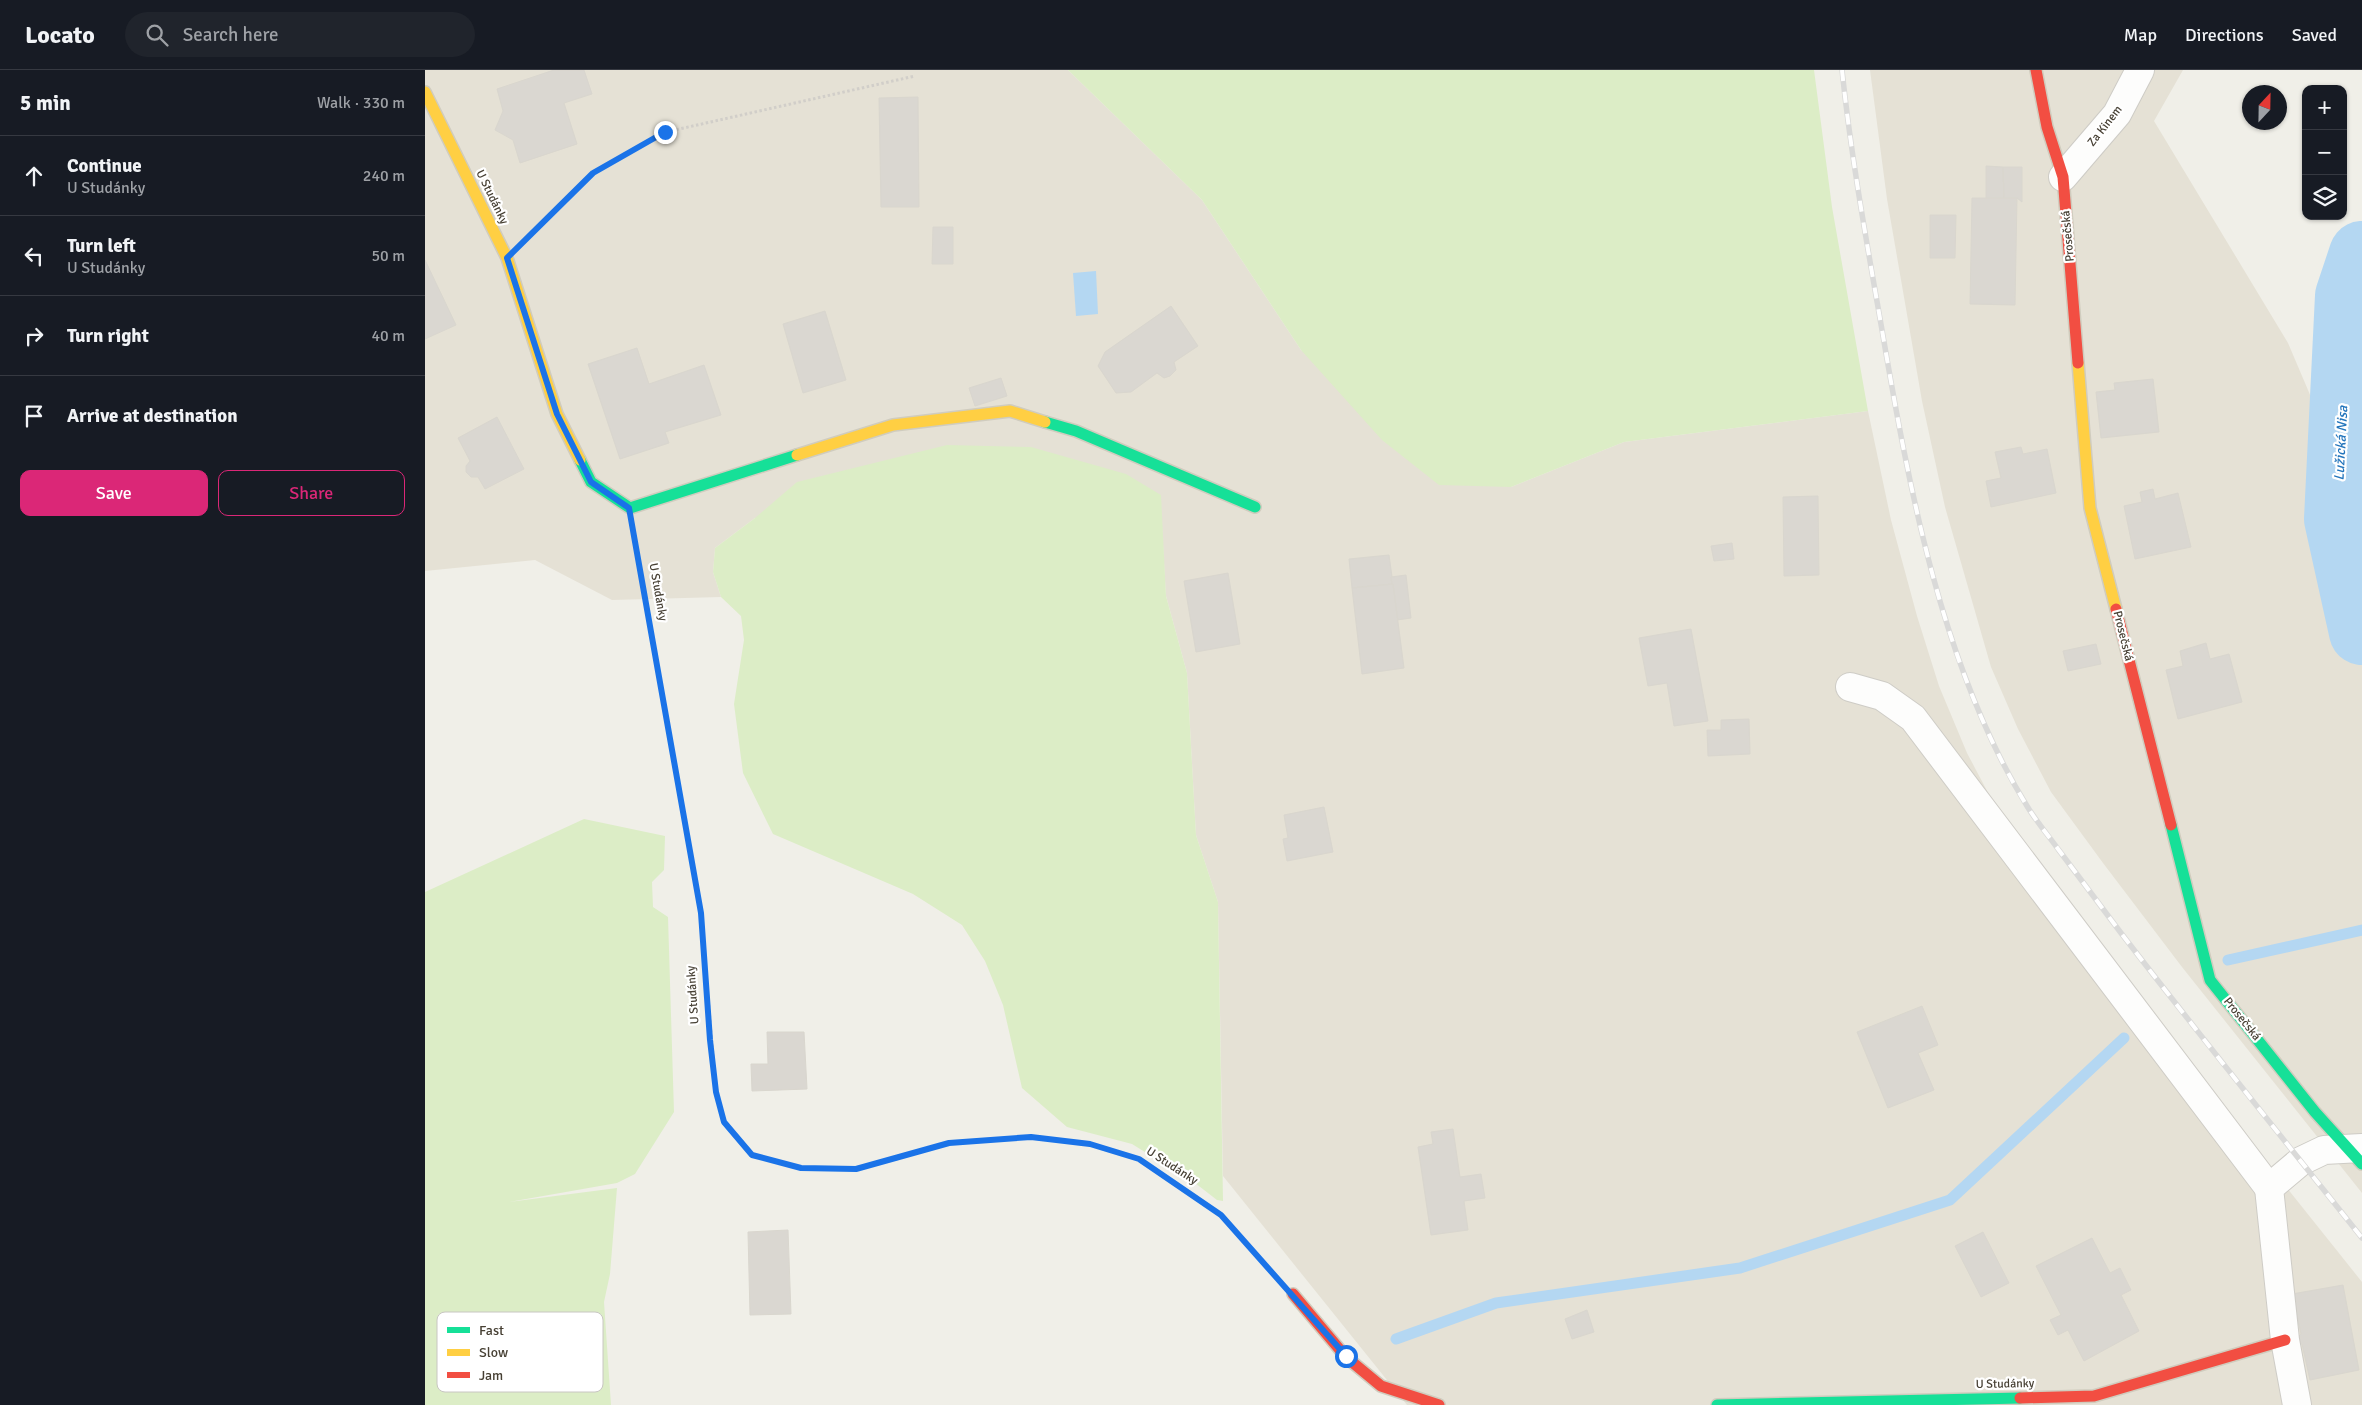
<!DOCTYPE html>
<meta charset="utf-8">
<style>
body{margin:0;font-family:Signika,sans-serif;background:#20242c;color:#f1f3f6}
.controls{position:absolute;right:15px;top:15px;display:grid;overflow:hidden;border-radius:10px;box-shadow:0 1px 4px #0004}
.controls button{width:45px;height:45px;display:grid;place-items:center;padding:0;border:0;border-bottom:1px solid #363941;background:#171b24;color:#f1f3f6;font:25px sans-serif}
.compass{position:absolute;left:1817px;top:15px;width:45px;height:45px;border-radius:50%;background:#171b24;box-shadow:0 1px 4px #0004;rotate:22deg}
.stop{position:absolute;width:15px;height:15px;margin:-11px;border:4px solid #1a73e8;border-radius:50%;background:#fff}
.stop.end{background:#1a73e8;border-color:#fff;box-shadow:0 1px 5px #0008}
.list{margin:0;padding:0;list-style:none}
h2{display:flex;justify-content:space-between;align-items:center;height:65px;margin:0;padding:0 20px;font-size:21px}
h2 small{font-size:16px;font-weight:400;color:#9ea1a6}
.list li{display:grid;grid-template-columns:32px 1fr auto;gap:15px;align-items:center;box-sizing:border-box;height:80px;padding:0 20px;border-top:1px solid #363941}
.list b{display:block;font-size:19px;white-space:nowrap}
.list p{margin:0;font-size:16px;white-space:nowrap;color:#9ea1a6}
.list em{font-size:16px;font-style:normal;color:#9ea1a6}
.actions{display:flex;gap:10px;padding:15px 20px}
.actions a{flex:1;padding:11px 0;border:1px solid #db2777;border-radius:10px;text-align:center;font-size:18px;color:#db2777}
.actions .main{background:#db2777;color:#fff}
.icon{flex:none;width:28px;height:28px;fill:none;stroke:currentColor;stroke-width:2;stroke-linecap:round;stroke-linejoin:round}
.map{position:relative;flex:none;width:1937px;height:1335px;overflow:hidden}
header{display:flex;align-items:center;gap:30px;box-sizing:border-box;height:70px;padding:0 25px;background:#171b24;border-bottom:1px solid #363941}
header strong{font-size:24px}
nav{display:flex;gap:28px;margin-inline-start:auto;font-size:18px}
.search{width:350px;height:45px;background:#20242c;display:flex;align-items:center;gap:12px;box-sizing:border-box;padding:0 18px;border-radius:28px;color:#9ea1a6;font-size:19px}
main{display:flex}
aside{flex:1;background:#171b24}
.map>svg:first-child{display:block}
</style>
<header>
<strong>Locato</strong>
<div class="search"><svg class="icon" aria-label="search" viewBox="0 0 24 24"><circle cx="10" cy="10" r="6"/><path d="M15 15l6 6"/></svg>Search here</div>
<nav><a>Map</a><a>Directions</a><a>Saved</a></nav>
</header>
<main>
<aside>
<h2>5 min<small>Walk · 330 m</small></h2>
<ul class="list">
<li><svg class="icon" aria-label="ahead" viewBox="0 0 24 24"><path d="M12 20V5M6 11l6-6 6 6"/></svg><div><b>Continue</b><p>U Studánky</p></div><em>240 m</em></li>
<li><svg class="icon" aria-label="left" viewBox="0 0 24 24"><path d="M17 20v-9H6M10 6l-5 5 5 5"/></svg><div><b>Turn left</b><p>U Studánky</p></div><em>50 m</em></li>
<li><svg class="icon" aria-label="right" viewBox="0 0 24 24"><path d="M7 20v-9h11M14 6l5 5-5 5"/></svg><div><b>Turn right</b></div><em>40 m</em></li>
<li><svg class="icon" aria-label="arrive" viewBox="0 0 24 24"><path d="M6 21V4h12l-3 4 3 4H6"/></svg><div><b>Arrive at destination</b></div></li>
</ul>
<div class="actions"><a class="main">Save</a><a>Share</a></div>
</aside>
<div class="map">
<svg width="1937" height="1335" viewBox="0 0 1937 1335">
<rect width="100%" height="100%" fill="#f0efe8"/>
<g fill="#e5e1d5">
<polygon points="0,0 643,0 777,130 876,280 1086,417 1199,372 1443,341 1466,450 1492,546 1514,616 1542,683 1578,751 1803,1044 1937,1212 1937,1335 982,1335 798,1106 793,832 771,765 762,603 741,526 735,425 330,448 290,478 288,502 296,527 187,530 110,490 0,501"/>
<polygon points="1445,0 1758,0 1729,51 1863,273 1937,447 1937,1123 1757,897 1678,793 1626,722 1593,659 1566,597 1520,437 1497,331 1462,129"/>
</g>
<g fill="#dcedc6">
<polygon points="643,0 1389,0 1407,137 1443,341 1199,372 1086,417 1014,415 957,370 876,280 777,130"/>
<polygon points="522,375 606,377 701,404 736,425 741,526 762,603 771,765 793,832 798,1131 792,1130 770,1113 707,1074 642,1057 597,1018 578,935 560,891 537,855 488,824 348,764 318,703 309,634 319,570 316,546 296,527 288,502 290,478 330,448 372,412"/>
<polygon points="159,749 240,766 239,800 227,812 228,837 243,847 249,1042 210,1104 192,1113 84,1132 192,1118 185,1204 179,1232 186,1335 0,1335 0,822"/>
</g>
<polygon fill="#b4d7f2" points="671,201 673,244 651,246 648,203"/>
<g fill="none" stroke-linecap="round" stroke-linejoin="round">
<g stroke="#b4d7f2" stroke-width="11">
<polyline points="1803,890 1937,860"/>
<polyline points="971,1269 1071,1233 1315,1198 1525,1130 1699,968"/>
</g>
<polyline stroke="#b4d7f2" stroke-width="66" points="1937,184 1923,226 1912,449 1937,562"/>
</g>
<g fill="#dad7d1" stroke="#d9d6ce">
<polygon points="129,0 159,0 167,24 139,33 152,74 95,93 88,70 70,60 78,41 72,19"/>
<polygon points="493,27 494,137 456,137 454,28"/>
<polygon points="1561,96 1578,97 1579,128 1561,128"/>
<polygon points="1578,97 1597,97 1597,132 1592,128 1579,128"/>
<polygon points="1547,128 1592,128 1590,235 1545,234"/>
<polygon points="1505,145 1531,145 1530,188 1505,188"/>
<polygon points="508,157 528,157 528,194 507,194"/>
<polygon points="0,190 31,255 0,269"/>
<polygon points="746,236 773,276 749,292 751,300 745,306 739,308 732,303 706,322 691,323 673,296 680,282"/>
<polygon points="400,241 421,310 378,323 358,254"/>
<polygon points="212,278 224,314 279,295 296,345 240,362 244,373 195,389 163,294"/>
<polygon points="576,308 582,326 550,336 544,318"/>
<polygon points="1728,309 1734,362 1676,368 1671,322 1690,320 1689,313"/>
<polygon points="72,347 99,399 60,419 53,407 46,407 41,402 41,396 45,391 33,368"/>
<polygon points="1596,377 1598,384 1622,379 1631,423 1566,437 1561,411 1576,408 1570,382"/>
<polygon points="1728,419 1730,429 1753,423 1766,477 1710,489 1699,436 1717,432 1715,422"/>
<polygon points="1393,426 1394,505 1359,506 1358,427"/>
<polygon points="1307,473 1309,489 1289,491 1286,476"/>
<polygon points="964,485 968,514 927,518 924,489"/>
<polygon points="803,503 815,574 771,582 759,511"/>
<polygon points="981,505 986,548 972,550 966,507"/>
<polygon points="968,514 979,598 937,604 927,518"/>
<polygon points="1266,559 1283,651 1249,656 1242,613 1223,616 1214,568"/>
<polygon points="1781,573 1785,589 1804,584 1817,632 1753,649 1741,600 1758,596 1755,581"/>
<polygon points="1671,574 1676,594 1643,601 1638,581"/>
<polygon points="1324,649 1325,684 1283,686 1282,660 1296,660 1296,650"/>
<polygon points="899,737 908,782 862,791 858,769 863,768 859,745"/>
<polygon points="1497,936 1513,975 1493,983 1509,1020 1463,1038 1432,962"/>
<polygon points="342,962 379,962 382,1019 327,1021 326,994 343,994"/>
<polygon points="1028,1059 1035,1107 1056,1104 1060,1128 1039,1131 1043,1160 1006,1165 993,1077 1008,1074 1006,1062"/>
<polygon points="363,1160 366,1244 325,1245 323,1162"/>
<polygon points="1558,1162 1584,1213 1556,1227 1530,1176"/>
<polygon points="1667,1168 1685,1203 1695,1198 1706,1220 1696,1225 1714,1261 1659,1291 1643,1260 1633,1265 1625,1250 1636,1245 1611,1196"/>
<polygon points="1918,1215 1934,1300 1885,1310 1877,1274 1874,1274 1873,1267 1876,1264 1867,1224"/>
<polygon points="1162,1240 1169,1262 1147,1269 1140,1249"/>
</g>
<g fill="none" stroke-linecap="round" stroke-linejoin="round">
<g stroke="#ceccc6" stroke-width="30">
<g id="street">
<polyline points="1638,107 1692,44 1715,0"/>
<polyline points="1425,617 1457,626 1488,648 1844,1118"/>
<polyline points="1872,1335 1860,1270 1844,1118 1876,1091 1899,1080 1937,1078"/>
</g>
</g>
<g stroke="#d0ccbe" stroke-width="14">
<g id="fast">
<polyline points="620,352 651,361 830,437"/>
<polyline points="155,390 166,412 205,438 372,385"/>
<polyline points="1746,755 1785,910 1890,1042 1937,1094"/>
<polyline points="1292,1335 1595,1328"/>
</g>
</g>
<g stroke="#d0ccbe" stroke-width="14">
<g id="slow">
<polyline points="0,22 82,188 132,344 155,390"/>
<polyline points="1653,293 1665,438 1691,539"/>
<polyline points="372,385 468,355 585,341 620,352"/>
</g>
</g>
<g stroke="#d0ccbe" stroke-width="14">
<g id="jam">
<polyline points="1611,0 1622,57 1638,107 1653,293"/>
<polyline points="1691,539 1746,755"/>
<polyline points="868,1224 921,1287 956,1316 1014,1335"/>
<polyline points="1595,1328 1669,1326 1860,1270"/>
</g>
</g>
<g stroke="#d1cec9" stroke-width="3" stroke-dasharray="2.5 2.5" stroke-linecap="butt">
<polyline points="107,163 168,103 241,62 490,6"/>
<polyline points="210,471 276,843 291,1022 299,1052 327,1085 376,1098 431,1099 523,1073 606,1067 665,1074 714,1089 796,1145 846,1200"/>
</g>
<use href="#street" stroke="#fdfdfc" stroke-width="28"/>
<use href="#fast" stroke="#16e098" stroke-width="11"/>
<use href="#slow" stroke="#ffcf43" stroke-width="11"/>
<use href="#jam" stroke="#f24e42" stroke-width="11"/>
<g stroke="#d9d9d8" stroke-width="5.5">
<path id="rail" d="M1417 0C1426 87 1442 174 1457 260 1484 418 1517 598 1602 736 1611 751 1623 765 1633 779 1654 807 1675 835 1696 863 1775 966 1856 1066 1937 1168"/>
</g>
<use href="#rail" stroke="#fff" stroke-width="4" stroke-dasharray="11" stroke-linecap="butt"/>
</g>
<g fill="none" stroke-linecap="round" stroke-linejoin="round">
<polyline stroke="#1a73e8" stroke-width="6" points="240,62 168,103 82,188 132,344 166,412 204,438 276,843 285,970 291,1022 299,1052 327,1085 376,1098 431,1099 524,1073 606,1067 665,1074 714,1089 796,1145 921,1286"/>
</g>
<g text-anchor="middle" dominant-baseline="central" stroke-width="4.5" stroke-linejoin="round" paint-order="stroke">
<g font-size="12" fill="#474034" stroke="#fff">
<text transform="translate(1680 56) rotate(-52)">Za Kinem</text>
<text transform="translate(67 127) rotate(64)">U Studánky</text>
<text transform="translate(1643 166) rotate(-95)">Prosečská</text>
<text transform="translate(233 522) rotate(80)">U Studánky</text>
<text transform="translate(1698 566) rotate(76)">Prosečská</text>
<text transform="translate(268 925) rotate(-94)">U Studánky</text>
<text transform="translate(1817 949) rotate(51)">Prosečská</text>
<text transform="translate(747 1096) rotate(33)">U Studánky</text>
<text transform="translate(1580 1314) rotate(-1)">U Studánky</text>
</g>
<g font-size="14" font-style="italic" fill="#2375bc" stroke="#fff">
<text transform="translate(1916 373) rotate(-87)">Lužická Nisa</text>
</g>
</g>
<rect x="12" y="1242" width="166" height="80" rx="8" fill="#fff" stroke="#c8c6c2" stroke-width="1"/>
<rect x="22" y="1257" width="23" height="6" fill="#16e098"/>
<rect x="22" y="1279" width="23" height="7" fill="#ffcf43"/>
<rect x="22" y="1302" width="23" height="6" fill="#f24e42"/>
<g font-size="14" fill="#474034">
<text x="54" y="1265">Fast</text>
<text x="54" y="1287">Slow</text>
<text x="54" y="1310">Jam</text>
</g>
</svg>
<div class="controls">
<button>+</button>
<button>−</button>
<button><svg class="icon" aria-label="layers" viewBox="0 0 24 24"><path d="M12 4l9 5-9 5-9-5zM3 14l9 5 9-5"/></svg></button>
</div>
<svg class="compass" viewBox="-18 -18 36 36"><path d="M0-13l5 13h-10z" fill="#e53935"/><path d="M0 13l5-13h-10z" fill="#9ea1a6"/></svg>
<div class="stop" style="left:921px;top:1286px"></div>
<div class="stop end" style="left:240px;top:62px"></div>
</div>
</main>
